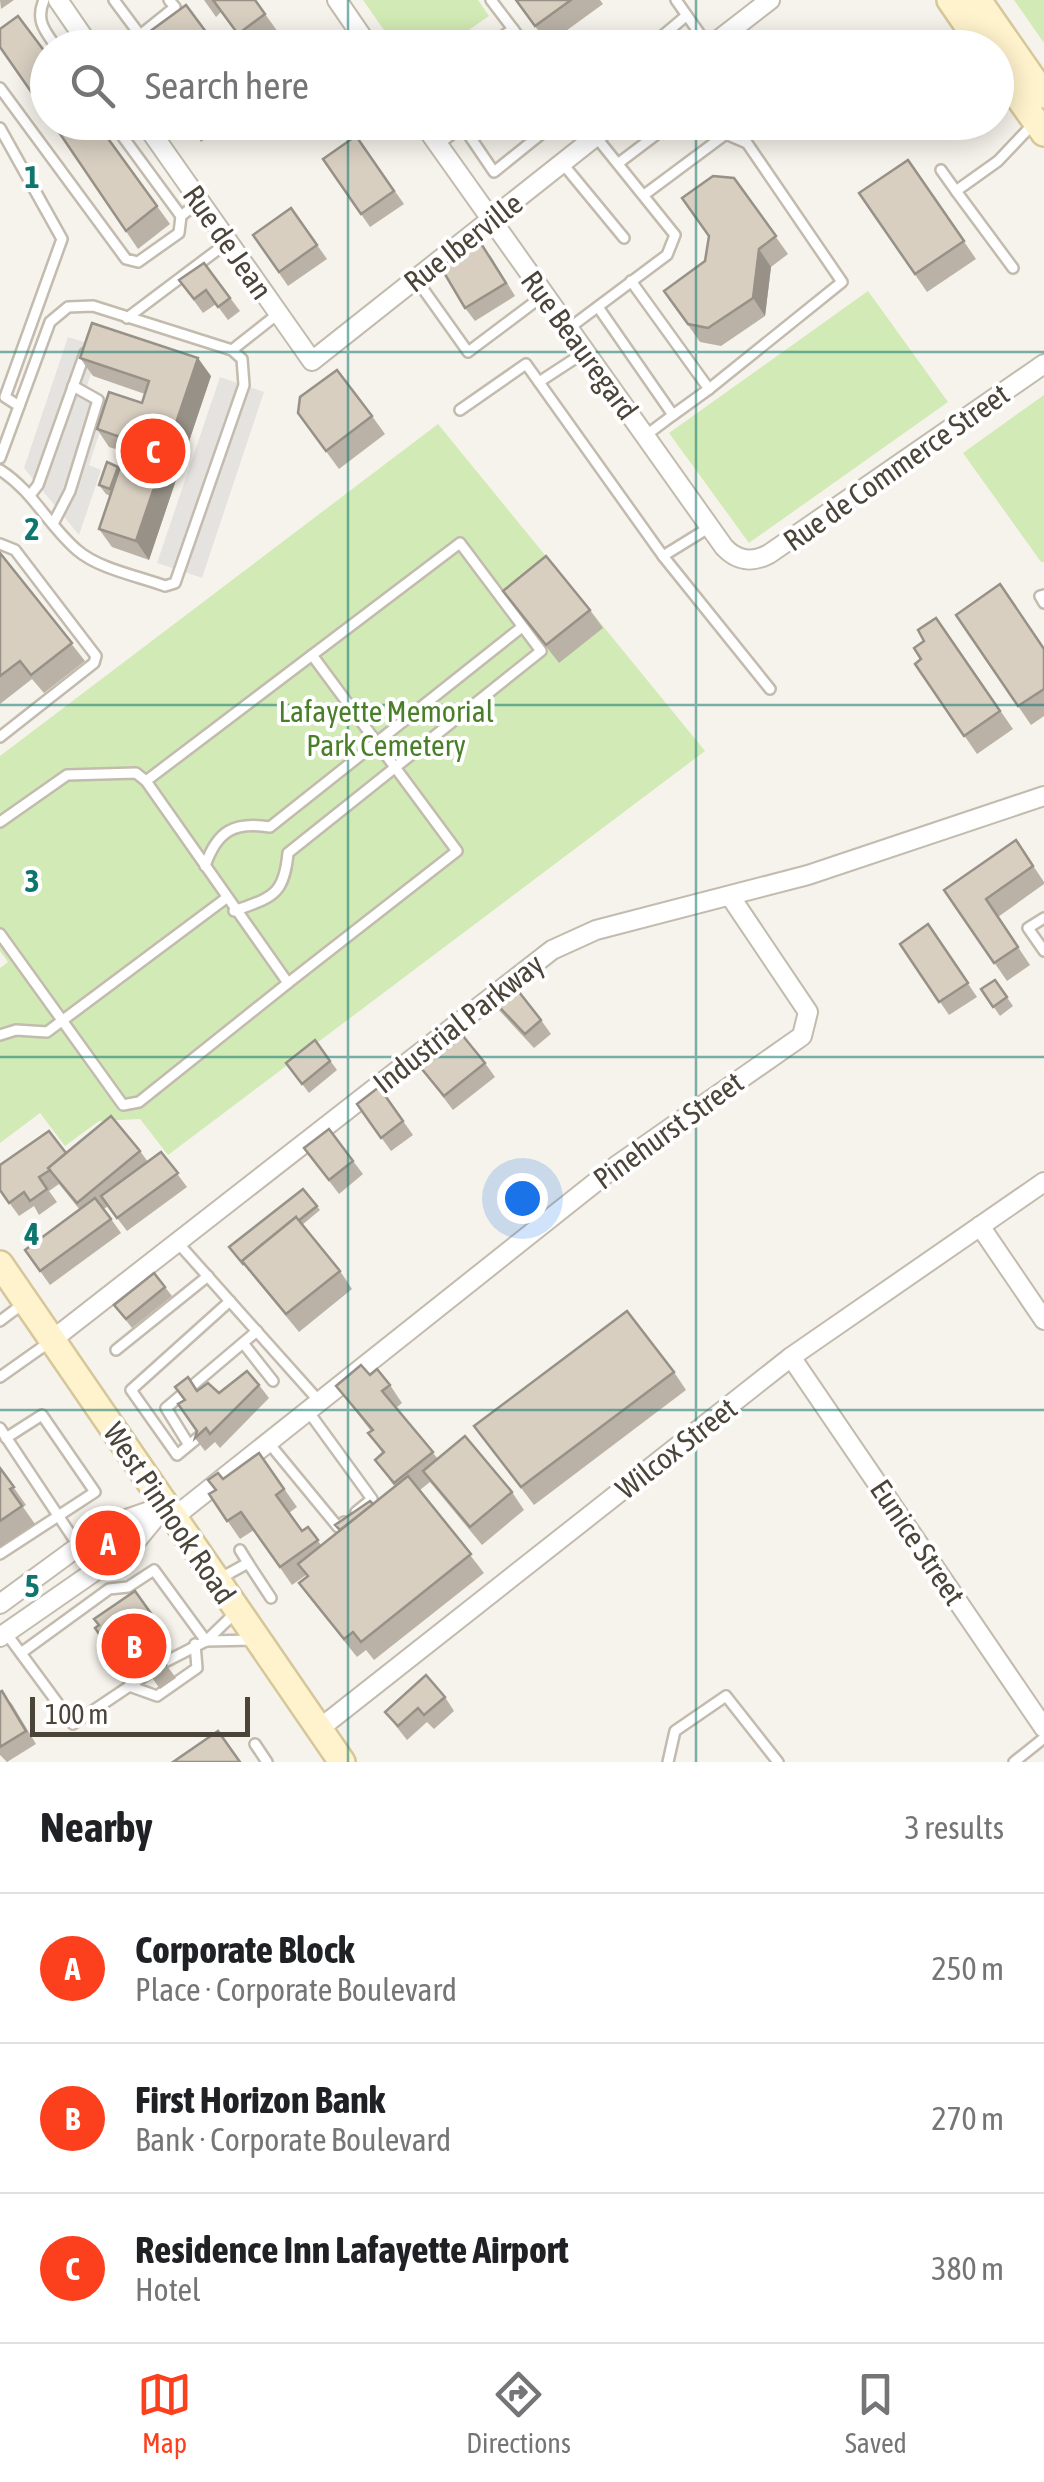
<!DOCTYPE html>
<meta charset="utf-8">
<style>
body{margin:0;font-family:"Asap Condensed",sans-serif;background:#f2f2f2;color:#202124}
.scale{position:absolute;left:30px;bottom:25px;width:220px;box-sizing:border-box;padding-left:10px;border:5px solid #4b4439;border-top:0;font-size:28px;line-height:35px;white-space:nowrap;color:#4b4439;-webkit-text-stroke:8px #fff;paint-order:stroke}
.you{position:absolute;left:522px;top:1198px;width:35px;height:35px;margin:-25px;border:8px solid #fff;border-radius:50%;background:#1a73e8;box-shadow:0 0 0 15px #1a73e833}
.badge{display:grid;place-items:center;width:65px;height:65px;border-radius:50%;background:#fc3f1d;color:#fff;font-size:32px;font-weight:700}
.pin{position:absolute;translate:-50% -50%;border:5px solid #fff;box-shadow:0 2px 10px #0006}
.list{margin:0;padding:0;list-style:none}
h2{display:flex;justify-content:space-between;align-items:center;height:130px;margin:0;padding:0 40px;font-size:42px}
h2 small{font-size:32px;font-weight:400;color:#757577}
.list li{display:grid;grid-template-columns:65px 1fr auto;gap:30px;align-items:center;box-sizing:border-box;height:150px;padding:0 40px;border-top:2px solid #e0e0e0}
.list b{display:block;font-size:38px;white-space:nowrap}
.list p{margin:0;font-size:32px;white-space:nowrap;color:#757577}
.list em{font-size:32px;font-style:normal;color:#757577}
.icon{flex:none;width:55px;height:55px;fill:none;stroke:currentColor;stroke-width:2;stroke-linecap:round;stroke-linejoin:round}
.map{position:relative;flex:none;width:1044px;height:1762px;overflow:hidden}
.search{position:absolute;background:#fff;box-shadow:0 5px 25px #0003;left:30px;right:30px;top:30px;height:110px;display:flex;align-items:center;gap:25px;box-sizing:border-box;padding:0 35px;border-radius:55px;color:#757577;font-size:38px}
.sheet{height:580px;background:#fff}
nav{display:flex;justify-content:space-around;align-items:center;box-sizing:border-box;height:140px;border-top:2px solid #e0e0e0;background:#fff;font-size:28px;color:#757577}
nav a{display:grid;justify-items:center;gap:5px}
nav .on{color:#fc3f1d}
.map>svg:first-child{display:block}
</style>
<div class="map">
<svg width="1044" height="1762" viewBox="0 0 1044 1762">
<rect width="100%" height="100%" fill="#f6f3ec"/>
<g fill="#d2eab5">
<polygon points="363,0 478,0 489,16 444,47 396,47"/>
<polygon points="1014,0 1044,0 1044,43"/>
<polygon points="868,291 948,402 749,543 669,433"/>
<polygon points="1044,395 1044,562 1041,562 963,453"/>
<polygon points="438,424 705,751 168,1155 140,1119 99,1121 65,1146 40,1113 0,1143 0,968 8,962 0,951 0,756"/>
</g>
<g fill="#e5e3e0">
<polygon points="68,337 100,347 85,392 110,401 89,465 101,470 79,535 24,468"/>
<polygon points="220,377 264,392 202,578 157,563"/>
</g>
<g fill="none" stroke-linecap="round" stroke-linejoin="round">
<g stroke="#c2bbae" stroke-width="14">
<g id="lane">
<path d="M44 0C35 21 45 31 57 48"/>
<polyline points="114,0 140,35"/>
<polyline points="676,0 709,47"/>
<polyline points="513,29 527,48"/>
<polyline points="124,48 175,7 169,0"/>
<polyline points="487,48 513,29 491,0"/>
<polyline points="648,48 686,16"/>
<polyline points="0,88 126,259 138,262 179,233 181,216 200,201"/>
<polyline points="112,122 181,216"/>
<polyline points="460,122 494,172 556,122"/>
<polyline points="0,128 62,239 5,397 19,406"/>
<polyline points="438,145 462,126"/>
<polyline points="620,162 673,122"/>
<polyline points="563,164 624,238"/>
<polyline points="941,170 956,191"/>
<polyline points="644,195 726,134 717,122"/>
<polyline points="1013,268 956,191 998,161 1034,123"/>
<polyline points="416,279 468,352 544,295"/>
<polyline points="598,307 673,415 709,389 631,281"/>
<polyline points="127,318 228,242"/>
<polyline points="568,329 667,255 675,235 584,122"/>
<polyline points="232,350 279,313"/>
<polyline points="539,382 585,352"/>
<polyline points="709,389 842,282 747,143 726,134"/>
<polyline points="460,410 526,364 663,556 710,527"/>
<polyline points="645,436 673,415"/>
<path d="M0 458 50 322 68 307 93 306 232 350 242 359 244 385 175 583 165 586C138 576 99 569 77 550 48 525 33 491 0 470"/>
<polyline points="31,494 38,485 85,353"/>
<polyline points="54,522 70,491 98,400 73,386"/>
<polyline points="0,544 15,550 96,656 94,663 0,737"/>
<polyline points="663,556 770,689"/>
<polyline points="1044,595 1040,596 1044,603"/>
<polyline points="146,781 288,983 457,851 312,655"/>
<path d="M0 822 67 775 136 773 146 781 460 543 541 651 288 853C284 896 272 897 234 911"/>
<path d="M205 866C217 831 234 821 270 827L522 627"/>
<polyline points="1044,918 1028,928 1044,951"/>
<polyline points="0,934 123,1105 139,1102 288,983"/>
<polyline points="0,1035 16,1030 47,1032 225,899"/>
<polyline points="178,1243 319,1401"/>
<polyline points="0,1321 24,1303"/>
<polyline points="243,1343 273,1381"/>
<polyline points="116,1350 208,1276"/>
<polyline points="0,1377 51,1341"/>
<polyline points="308,1411 372,1499 356,1512"/>
<polyline points="0,1428 79,1547"/>
<polyline points="200,1436 177,1455 131,1390 230,1301"/>
<polyline points="268,1442 338,1527 344,1522"/>
<polyline points="189,1445 166,1408 257,1331"/>
<polyline points="240,1550 248,1563"/>
<polyline points="0,1554 95,1492 42,1415 6,1438"/>
<polyline points="219,1579 248,1563 271,1598"/>
<polyline points="6,1633 73,1724 149,1673"/>
<polyline points="206,1641 236,1612"/>
<polyline points="21,1653 109,1589 128,1587 154,1570 206,1641"/>
<polyline points="165,1662 206,1641 255,1640"/>
<polyline points="129,1686 157,1696 197,1668 195,1644"/>
<polyline points="255,1744 267,1762"/>
<polyline points="668,1762 675,1731 726,1696 778,1762"/>
<polyline points="1014,1762 1044,1738"/>
</g>
</g>
<g stroke="#c2bbae" stroke-width="22">
<g id="street">
<polyline points="58,0 91,48"/>
<polyline points="337,0 370,48"/>
<polyline points="708,48 770,0"/>
<polyline points="144,122 312,361 614,122"/>
<path d="M422 122 724 547C737 561 752 563 769 554L1044 364"/>
<polyline points="980,1226 1044,1320"/>
<polyline points="52,1340 552,950 596,930 808,875 1044,796"/>
<polyline points="791,1357 1044,1728"/>
<polyline points="173,1518 616,1166 802,1036 808,1012 730,896"/>
<polyline points="113,1564 94,1556 90,1538 95,1530 164,1506"/>
<polyline points="0,1604 90,1538"/>
<polyline points="0,1637 98,1569 119,1562 165,1506"/>
<polyline points="319,1729 791,1357 1044,1182"/>
</g>
</g>
<g stroke="#d6c79b" stroke-width="30">
<g id="secondary">
<polyline points="950,0 983,48"/>
<polyline points="978,0 1044,95"/>
<polyline points="996,66 1044,133"/>
<polyline points="0,1264 342,1762"/>
</g>
</g>
<use href="#lane" stroke="#fff" stroke-width="9"/>
<use href="#street" stroke="#fff" stroke-width="18"/>
<use href="#secondary" stroke="#fff3cd" stroke-width="25"/>
</g>
<g fill="#bab2a6">
<polygon points="0,0 14,0 1,9"/>
<polygon points="204,0 255,0 278,32 256,48 247,48 221,12 216,17"/>
<polygon points="516,0 600,0 603,4 548,44"/>
<polygon points="52,122 96,122 170,224 138,249"/>
<polygon points="186,122 228,122 201,142"/>
<polygon points="356,136 404,204 370,227 323,159"/>
<polygon points="908,160 976,259 927,292 859,193"/>
<polygon points="734,178 788,254 771,267 765,316 721,346 700,342 664,291 705,261"/>
<polygon points="291,208 327,259 288,286 253,235"/>
<polygon points="490,255 515,296 475,321 465,308"/>
<polygon points="204,263 240,311 228,320 216,304 203,313 179,280"/>
<polygon points="80,358 211,376 149,560 112,547 99,529 110,496 106,494 99,485 120,469 125,452 109,447 97,429 142,403 145,394 93,376"/>
<polygon points="298,413 372,416 385,434 339,469"/>
<polygon points="0,553 85,661 44,693 32,679 0,704"/>
<polygon points="503,591 590,610 603,628 559,663"/>
<polygon points="956,615 1044,648 1044,716 1031,725"/>
<polygon points="936,618 1013,729 977,754 915,664 921,659 924,641"/>
<polygon points="1016,840 1044,882 1044,884 998,917 1030,965 1007,981 944,890"/>
<polygon points="928,924 977,997 949,1015 900,944"/>
<polygon points="995,980 1013,1006 1000,1016 981,989"/>
<polygon points="487,994 541,1020 551,1034 534,1048 497,1008"/>
<polygon points="315,1040 337,1070 309,1093 286,1063"/>
<polygon points="485,1063 495,1077 453,1110 421,1068"/>
<polygon points="379,1087 413,1135 391,1151 357,1104"/>
<polygon points="304,1148 353,1161 363,1174 339,1194"/>
<polygon points="140,1151 148,1162 161,1152 187,1187 127,1231 108,1206 104,1209 121,1233 50,1285 25,1250 80,1210 59,1184 49,1191 57,1202 39,1215 34,1206 19,1216 0,1190 66,1153"/>
<polygon points="303,1189 320,1210 302,1225 340,1271 352,1289 299,1332 229,1247"/>
<polygon points="154,1273 172,1296 132,1328 114,1305"/>
<polygon points="674,1372 686,1390 534,1505 474,1426"/>
<polygon points="370,1375 390,1385 402,1403 396,1408 438,1459 512,1492 524,1510 482,1545 430,1482 420,1490 484,1573 374,1660 366,1650 357,1657 312,1601 299,1583 307,1576 306,1575 292,1585 254,1530 240,1539 209,1494 216,1490 223,1479 259,1453 297,1507 289,1513 302,1531 308,1527 321,1545 339,1531 335,1525 373,1504 395,1487 375,1460 383,1454 368,1433 371,1431 336,1386"/>
<polygon points="259,1385 269,1398 220,1448 215,1442 205,1451 195,1438 198,1390 219,1393"/>
<polygon points="0,1468 26,1505 23,1507 35,1524 0,1547"/>
<polygon points="135,1591 170,1640 155,1650 176,1678 160,1689 139,1659 129,1666 120,1654 115,1658 95,1628"/>
<polygon points="0,1692 12,1704 36,1744 7,1762 0,1755"/>
<polygon points="445,1697 454,1711 434,1729 427,1722 407,1740 385,1712"/>
</g>
<g fill="#979187">
<polygon points="759,249 771,267 765,316 753,298"/>
<polygon points="198,358 211,376 149,560 136,541"/>
</g>
<g fill="#d8cfc1" stroke="#979187" stroke-width="2.5">
<polygon points="213,0 255,0 265,14 238,34"/>
<polygon points="516,0 571,0 535,26"/>
<polygon points="186,5 218,48 131,48 130,46"/>
<polygon points="18,16 48,56 48,116 0,47 0,29"/>
<polygon points="52,122 96,122 157,206 126,231"/>
<polygon points="356,136 394,191 361,214 323,159"/>
<polygon points="908,160 964,241 915,274 859,193"/>
<polygon points="713,176 734,178 776,236 759,249 753,298 708,328 688,324 664,291 705,261 709,236 682,198"/>
<polygon points="291,208 317,245 279,272 253,235"/>
<polygon points="480,242 506,283 465,308 440,266"/>
<polygon points="204,263 230,298 218,307 206,290 194,299 179,280"/>
<polygon points="92,323 198,358 136,541 99,529 129,440 97,429 109,392 142,403 149,381 80,358"/>
<polygon points="337,370 372,416 326,451 298,413 300,397"/>
<polygon points="107,462 118,467 110,489 99,485"/>
<polygon points="0,553 72,643 31,675 20,661 0,676"/>
<polygon points="546,556 590,610 546,645 503,591"/>
<polygon points="1000,584 1044,649 1044,689 1018,706 956,615"/>
<polygon points="936,618 1000,711 964,736 915,664 921,659 914,648 924,641 918,630"/>
<polygon points="1016,840 1033,866 986,899 1018,947 994,963 944,890"/>
<polygon points="928,924 968,983 939,1002 900,944"/>
<polygon points="508,978 541,1020 525,1034 487,994"/>
<polygon points="995,980 1007,997 993,1007 981,989"/>
<polygon points="463,1036 485,1063 444,1096 421,1068"/>
<polygon points="315,1040 330,1061 302,1084 286,1063"/>
<polygon points="379,1087 403,1121 381,1138 357,1104"/>
<polygon points="111,1116 140,1151 77,1203 48,1168"/>
<polygon points="329,1129 353,1161 329,1180 304,1148"/>
<polygon points="49,1131 66,1153 48,1168 50,1170 39,1177 47,1189 30,1201 24,1192 9,1203 0,1190 0,1165"/>
<polygon points="161,1152 178,1173 117,1218 101,1196"/>
<polygon points="303,1189 317,1206 298,1221 296,1217 242,1261 244,1263 243,1264 229,1247"/>
<polygon points="95,1198 111,1219 40,1271 25,1250"/>
<polygon points="296,1217 340,1271 286,1314 242,1261"/>
<polygon points="154,1273 165,1287 126,1319 114,1305"/>
<polygon points="627,1311 674,1372 521,1487 474,1426"/>
<polygon points="361,1365 370,1375 377,1369 390,1385 382,1391 433,1452 394,1483 375,1460 384,1452 368,1433 373,1430 336,1386"/>
<polygon points="247,1371 259,1385 210,1434 206,1428 195,1438 197,1431 178,1404 185,1400 175,1387 188,1377 197,1391 208,1383 219,1393"/>
<polygon points="465,1436 512,1492 470,1527 423,1471"/>
<polygon points="259,1453 284,1489 276,1495 302,1531 308,1527 318,1540 280,1567 241,1512 227,1521 209,1494 216,1490 208,1480 218,1473 223,1479"/>
<polygon points="0,1468 14,1487 10,1489 22,1506 0,1521"/>
<polygon points="408,1476 471,1554 361,1642 353,1632 344,1639 299,1583 308,1576 298,1564"/>
<polygon points="370,1501 373,1504 340,1530 335,1525"/>
<polygon points="135,1591 160,1626 146,1636 166,1665 151,1675 129,1646 119,1652 111,1640 106,1644 95,1628 99,1625 94,1619"/>
<polygon points="426,1675 445,1697 424,1715 418,1708 398,1726 385,1712"/>
<polygon points="2,1691 26,1731 0,1747 0,1692"/>
<polygon points="218,1731 240,1762 173,1762"/>
</g>
<path fill="none" stroke="#0f766e" stroke-width="2.5" stroke-opacity="0.55" d="M348 0V48M696 0V48M348 122V1762M696 122V1762M0 352H1044M0 705H1044M0 1057H1044M0 1410H1044"/>
<g text-anchor="middle" dominant-baseline="central" stroke-width="8" stroke-linejoin="round" paint-order="stroke">
<g font-size="30" fill="#4b4439" stroke="#fff">
<text transform="translate(228 242) rotate(55)">Rue de Jean</text>
<text transform="translate(463 242) rotate(-38)">Rue Iberville</text>
<text transform="translate(580 345) rotate(54)">Rue Beauregard</text>
<text transform="translate(896 467) rotate(-35)">Rue de Commerce Street</text>
<text transform="translate(458 1023) rotate(-38)">Industrial Parkway</text>
<text transform="translate(668 1130) rotate(-36)">Pinehurst Street</text>
<text transform="translate(676 1448) rotate(-38)">Wilcox Street</text>
<text transform="translate(170 1513) rotate(56)">West Pinhook Road</text>
<text transform="translate(918 1542) rotate(56)">Eunice Street</text>
</g>
<g font-size="30" fill="#4a7f2a" stroke="#fff">
<text x="386" y="711">Lafayette Memorial<tspan x="386" dy="34">Park Cemetery</tspan></text>
</g>
</g>
<g font-size="32" text-anchor="middle" font-weight="bold" fill="#0f766e" stroke="#fff" stroke-width="8" stroke-linejoin="round" paint-order="stroke">
<text x="32" y="188">1</text>
<text x="32" y="540">2</text>
<text x="32" y="892">3</text>
<text x="32" y="1245">4</text>
<text x="32" y="1597">5</text>
</g>
</svg>
<div class="scale">100 m</div>
<div class="you"></div>
<div class="pin badge" style="left:108px;top:1543px">A</div>
<div class="pin badge" style="left:134px;top:1646px">B</div>
<div class="pin badge" style="left:153px;top:451px">C</div>
<div class="search"><svg class="icon" aria-label="search" viewBox="0 0 24 24"><circle cx="10" cy="10" r="6"/><path d="M15 15l6 6"/></svg>Search here</div>
</div>
<section class="sheet">
<h2>Nearby<small>3 results</small></h2>
<ul class="list">
<li><span class="badge">A</span><div><b>Corporate Block</b><p>Place · Corporate Boulevard</p></div><em>250 m</em></li>
<li><span class="badge">B</span><div><b>First Horizon Bank</b><p>Bank · Corporate Boulevard</p></div><em>270 m</em></li>
<li><span class="badge">C</span><div><b>Residence Inn Lafayette Airport</b><p>Hotel</p></div><em>380 m</em></li>
</ul>
</section>
<nav>
<a class="on"><svg class="icon" aria-label="map" viewBox="0 0 24 24"><path d="M3 6l6-2 6 2 6-2v14l-6 2-6-2-6 2zM9 4v14M15 6v14"/></svg>Map</a>
<a><svg class="icon" aria-label="directions" viewBox="0 0 24 24"><path d="M12 3l9 9-9 9-9-9zM9 14v-3h6M13 9l2 2-2 2"/></svg>Directions</a>
<a><svg class="icon" aria-label="saved" viewBox="0 0 24 24"><path d="M7 4h10v16l-5-4-5 4z"/></svg>Saved</a>
</nav>
